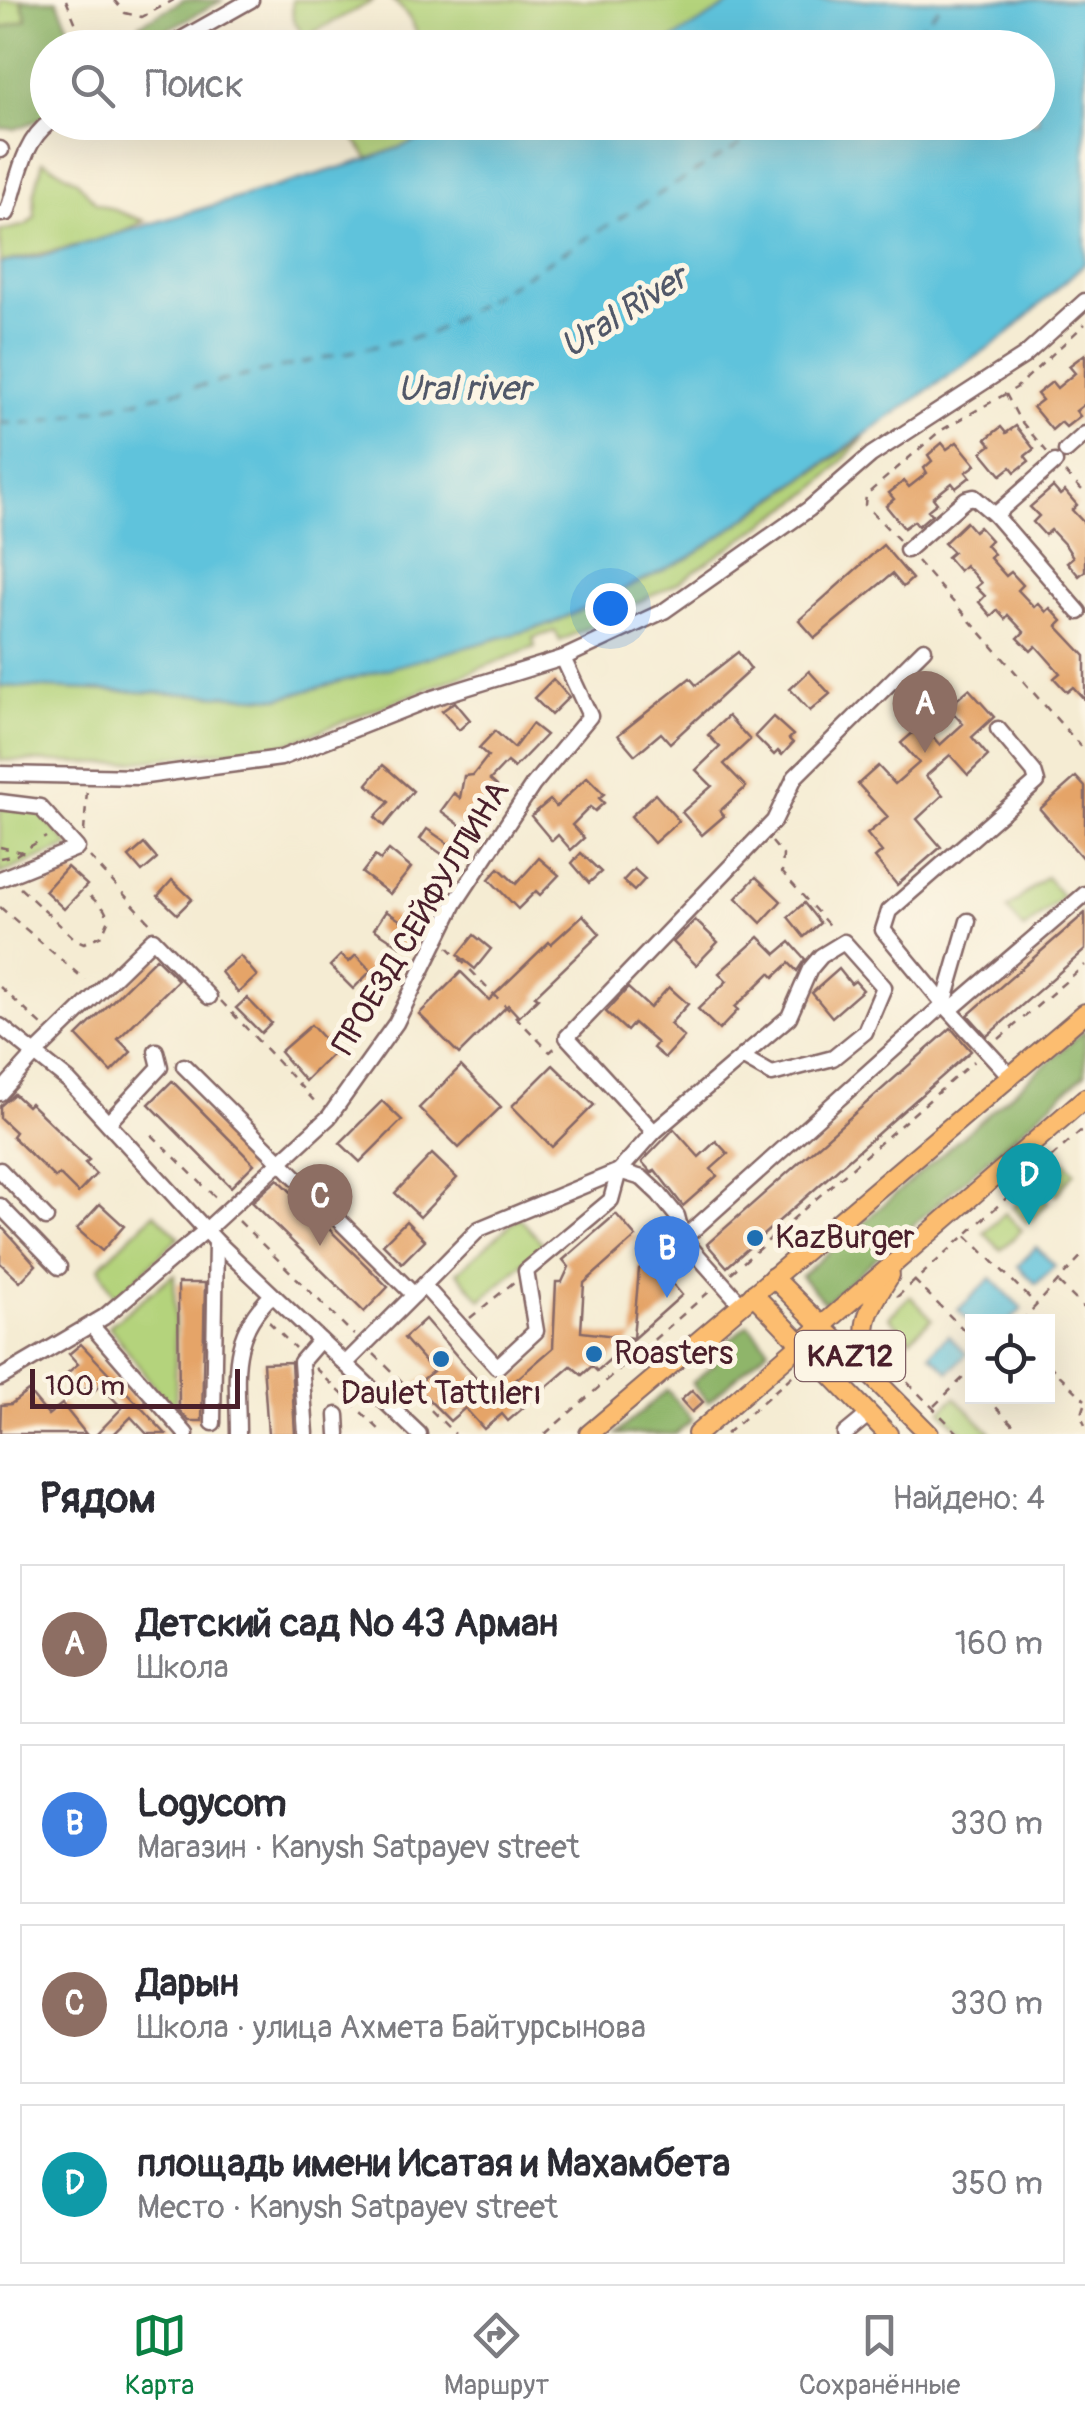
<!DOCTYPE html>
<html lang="ru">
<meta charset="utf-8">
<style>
body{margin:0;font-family:Pangolin,sans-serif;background:#f7f7f7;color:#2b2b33}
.controls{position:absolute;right:30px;bottom:30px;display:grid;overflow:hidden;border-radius:0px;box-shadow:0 10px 40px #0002}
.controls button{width:90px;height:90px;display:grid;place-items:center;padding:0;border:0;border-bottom:2px solid #e1e1e2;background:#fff;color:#2b2b33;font:50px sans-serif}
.scale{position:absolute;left:30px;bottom:25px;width:210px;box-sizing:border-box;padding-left:10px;border:5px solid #4a1f2b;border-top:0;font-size:28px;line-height:35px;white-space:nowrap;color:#4a1f2b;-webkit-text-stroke:8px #fcf5e5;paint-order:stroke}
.you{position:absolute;left:610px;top:608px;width:35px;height:35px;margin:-25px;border:8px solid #fff;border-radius:50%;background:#1a73e8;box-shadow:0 0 0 15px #1a73e833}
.badge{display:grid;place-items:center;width:65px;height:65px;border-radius:50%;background:#0b8043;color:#fff;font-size:32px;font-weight:700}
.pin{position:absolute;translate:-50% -82px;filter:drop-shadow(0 2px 5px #0008)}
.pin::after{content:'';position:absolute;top:52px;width:35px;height:30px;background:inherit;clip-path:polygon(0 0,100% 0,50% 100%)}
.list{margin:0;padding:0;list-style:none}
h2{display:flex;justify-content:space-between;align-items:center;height:130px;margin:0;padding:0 40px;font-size:42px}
h2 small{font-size:32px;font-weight:400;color:#7c7c81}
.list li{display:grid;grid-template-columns:65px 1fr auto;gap:30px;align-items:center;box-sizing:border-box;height:160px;margin:0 20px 20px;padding:0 20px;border:2px solid #e1e1e2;border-radius:0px}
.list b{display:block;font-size:38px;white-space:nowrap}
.list p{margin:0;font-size:32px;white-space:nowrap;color:#7c7c81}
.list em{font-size:32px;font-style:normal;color:#7c7c81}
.icon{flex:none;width:55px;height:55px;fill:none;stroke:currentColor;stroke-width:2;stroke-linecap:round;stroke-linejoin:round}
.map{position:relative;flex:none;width:1085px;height:1434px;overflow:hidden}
.search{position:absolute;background:#fff;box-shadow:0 10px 40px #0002;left:30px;right:30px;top:30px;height:110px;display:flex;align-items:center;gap:25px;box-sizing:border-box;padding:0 35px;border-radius:55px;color:#7c7c81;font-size:38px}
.sheet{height:850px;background:#fff}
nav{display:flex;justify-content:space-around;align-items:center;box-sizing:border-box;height:140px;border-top:2px solid #e1e1e2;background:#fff;font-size:28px;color:#7c7c81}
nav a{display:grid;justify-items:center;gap:5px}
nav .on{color:#0b8043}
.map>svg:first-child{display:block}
</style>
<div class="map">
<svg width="1085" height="1434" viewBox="0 0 1085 1434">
<rect width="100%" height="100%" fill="#fcf5e5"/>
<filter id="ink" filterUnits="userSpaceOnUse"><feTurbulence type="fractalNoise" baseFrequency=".01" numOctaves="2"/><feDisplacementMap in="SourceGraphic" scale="20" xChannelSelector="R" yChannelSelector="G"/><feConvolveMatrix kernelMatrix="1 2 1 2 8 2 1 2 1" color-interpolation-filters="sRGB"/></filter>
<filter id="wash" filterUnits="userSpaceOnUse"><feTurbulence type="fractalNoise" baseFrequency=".0048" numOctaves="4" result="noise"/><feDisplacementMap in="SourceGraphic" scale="40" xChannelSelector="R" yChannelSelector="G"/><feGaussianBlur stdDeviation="2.25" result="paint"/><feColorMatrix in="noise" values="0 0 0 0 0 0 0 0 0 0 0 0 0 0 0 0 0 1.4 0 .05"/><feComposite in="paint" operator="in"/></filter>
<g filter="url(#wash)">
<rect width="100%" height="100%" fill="#f5ecd3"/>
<g fill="#b4d37b" stroke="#7f7953" stroke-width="2.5">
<polygon points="0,0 21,0 27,20 0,29"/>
<polygon points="292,0 375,0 304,37 293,19"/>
<path d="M392 0H737L660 48 419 47C418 28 407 11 392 0Z"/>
<polygon points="347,123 464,123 369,159 348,130"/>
<polygon points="43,161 76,180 96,203 144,221 110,238 0,263 0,231 26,225 35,217 34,195"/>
<polygon points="865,437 814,490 677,583 560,641 555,631 533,638 535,647 286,744 112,764 0,760 0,686 280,698 551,624 689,558"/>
<polygon points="0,807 38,811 70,846 0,874"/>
<polygon points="1046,877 1063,897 1024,929 1007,909"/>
<polygon points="1065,1161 1075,1172 1056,1195 1043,1181"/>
<polygon points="1034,1188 1048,1203 1028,1223 1013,1207"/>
<polygon points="155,1213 179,1237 115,1299 99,1267"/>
<polygon points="1005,1213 1022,1230 1001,1250 984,1233"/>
<polygon points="519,1217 544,1245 481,1300 457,1272"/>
<polygon points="174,1274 176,1416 109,1326"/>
<polygon points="910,1296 932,1319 910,1339 889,1317"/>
<polygon points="955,1397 992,1434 964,1434 941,1411"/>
</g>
<g fill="#8fb56b" stroke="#6c6a4b" stroke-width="2.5">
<polygon points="21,0 57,0 78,47 48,48 47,117 15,129 0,128 0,29 27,20"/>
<polygon points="184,0 223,0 134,47 118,47 144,32 140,24"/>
<polygon points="1085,1030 1085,1074 825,1303 801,1276"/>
<polygon points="748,1324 769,1348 708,1402 692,1383 714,1364 709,1358"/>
<polygon points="667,1390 692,1420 675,1434 616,1434"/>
</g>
<g fill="#5ec3dc" stroke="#547184" stroke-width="2.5">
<polygon points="737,0 1085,0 1085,263 1008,334 689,558 551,624 280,698 0,686 0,263 43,256 369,159 464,123 1038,122 1038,48 660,47"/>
<polygon points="1036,1247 1055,1266 1036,1284 1018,1266"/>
<polygon points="991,1278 1022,1309 1010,1321 972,1324 958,1310"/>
<polygon points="948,1335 967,1354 949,1372 930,1354"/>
</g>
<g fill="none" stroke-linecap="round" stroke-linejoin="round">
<g stroke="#515869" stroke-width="2.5" stroke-dasharray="12 10" stroke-linecap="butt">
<polyline points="900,48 946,0"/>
<polyline points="0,423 36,423 430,334 777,122"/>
</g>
</g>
<g id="blocks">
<g fill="#e5a468">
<polygon points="1085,354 1085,404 1076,411 1080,416 1066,427 1061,422 1052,430 1033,407 1042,400 1037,394 1052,382 1057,388 1075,373 1069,366"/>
<polygon points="1016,426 1034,449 1025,456 1029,461 1015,472 1011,467 1001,475 982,452 991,445 986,439 1001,427 1006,433"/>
<polygon points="957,442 976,465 966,472 970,477 956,488 952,483 933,498 937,503 928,510 932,514 918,526 914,521 904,528 886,506 894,499 889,493 904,481 909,487 927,473 924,468 932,461 928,455 942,443 947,449"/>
<polygon points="1053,487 1060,495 1065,491 1077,505 1072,510 1085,524 1085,571 1079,576 1067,562 1073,557 1066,546 1051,530 1045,535 1033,522 1039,516 1030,507"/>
<polygon points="966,522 974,531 979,527 991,540 986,545 994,554 990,558 1006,576 1011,572 1023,585 1018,590 1034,607 1038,603 1046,612 1050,608 1062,621 1057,626 1085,656 1085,700 1073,687 1067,692 1054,678 1060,673 1036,646 1031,651 1018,638 1024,632 1008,615 1005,619 997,610 991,616 979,602 985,596 976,587 981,583 965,565 959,571 947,557 953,552 944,543"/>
<polygon points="883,545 912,579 903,587 892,574 815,638 799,620"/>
<polygon points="738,652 751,669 670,743 661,733 635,755 618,735 690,678 696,685"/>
<polygon points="809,671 830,694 810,711 790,689"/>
<polygon points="553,679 569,697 551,715 534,698"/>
<polygon points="969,689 994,717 972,737 988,756 968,775 950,755 926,776 943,795 917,819 941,847 897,885 875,858 882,852 867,834 888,817 858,784 878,766 895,784 919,763 901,743 922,725 940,745 963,724 948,707"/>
<polygon points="455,702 470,720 459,730 442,711"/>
<polygon points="728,716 750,740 724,764 746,787 720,811 724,816 702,835 682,812 712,786 696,770 720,747 708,735"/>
<polygon points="773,717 793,735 789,739 793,743 782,755 778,751 774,755 755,736"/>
<polygon points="532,724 546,735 514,768 507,762 490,780 497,786 464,828 441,811 454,793 460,798 464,776 473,775 488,756 479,748 495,731 514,748"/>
<polygon points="383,765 413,791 384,826 375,817 389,802 367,784"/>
<polygon points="587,777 604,794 599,798 604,803 595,811 590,807 572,825 584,838 571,850 558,835 552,841 531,816 550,800 556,807"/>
<polygon points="1076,777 1085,787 1085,861 1040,809"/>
<polygon points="655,794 679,821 654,843 631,816"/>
<polygon points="427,829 462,853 455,863 420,839"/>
<polygon points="144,844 157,859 142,872 129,857"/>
<polygon points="389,850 411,868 390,894 362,873 375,856 380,860"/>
<polygon points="581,853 601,872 589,883 572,863"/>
<polygon points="539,858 559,875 540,895 536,891 518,909 489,879 499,868 516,884"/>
<polygon points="67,867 87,885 64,909 45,891"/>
<polygon points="634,869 645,879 634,891 623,881"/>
<polygon points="756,877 781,901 761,923 736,898"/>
<polygon points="172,880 192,899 177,914 158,896"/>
<polygon points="804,903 820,923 804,937 788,917"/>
<polygon points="386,911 412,928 400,946 374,929"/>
<polygon points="1085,913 1085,950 987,1036 968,1015"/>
<polygon points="583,915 600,934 535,996 538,998 519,1017 508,1005 459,1054 419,1014 461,972 489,1000 549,942 551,944"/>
<polygon points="695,920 718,942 696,965 673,942"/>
<polygon points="474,935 491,949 475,969 458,955"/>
<polygon points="759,937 776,954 790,942 805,959 797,971 789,963 774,977 770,973 735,1007 738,1010 719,1030 698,1009 727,981 719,973"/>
<polygon points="341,955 349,962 356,955 371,971 353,989 330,966"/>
<polygon points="240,956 257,976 238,993 221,972"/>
<polygon points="156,958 178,980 118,1039 131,1052 111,1072 77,1036"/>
<polygon points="839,969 851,984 855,981 863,990 832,1017 812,993"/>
<polygon points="669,987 688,1004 670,1024 684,1037 665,1058 653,1048 657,1043 634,1023 627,1031 606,1012 628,988 650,1008"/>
<polygon points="247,998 271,1023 261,1033 236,1008"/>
<polygon points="311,1025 335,1051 305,1081 280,1052"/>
<polygon points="951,1028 971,1051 727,1267 707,1244"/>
<polygon points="553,1065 594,1105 552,1147 512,1106"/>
<polygon points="461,1066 501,1107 459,1148 419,1108"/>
<polygon points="172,1081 254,1164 231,1187 149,1104"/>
<polygon points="14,1094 27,1106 30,1103 89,1160 85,1163 96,1174 78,1193 59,1174 55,1178 12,1136 15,1132 0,1118 0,1106"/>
<polygon points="382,1101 402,1120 360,1162 340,1143"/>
<polygon points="674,1129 699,1157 716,1141 728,1154 711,1169 717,1176 683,1206 655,1170 652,1173 642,1162"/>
<polygon points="432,1154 457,1178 420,1217 395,1193"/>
<polygon points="278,1179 388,1287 364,1312 252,1202"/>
<polygon points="100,1204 124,1226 102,1251 77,1229"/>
<polygon points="616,1214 636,1237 584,1283 581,1332 633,1338 639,1269 651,1258 682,1295 597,1371 592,1366 582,1375 571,1366 508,1421 502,1414 484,1429 465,1408 450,1421 415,1386 433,1371 404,1338 425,1319 494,1399 553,1348 556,1282 562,1282 569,1267 563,1260"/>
<polygon points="406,1221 425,1240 402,1263 383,1244"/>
<polygon points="0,1225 36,1265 20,1282 0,1263"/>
<polygon points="178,1283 205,1283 202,1421 189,1421 179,1410"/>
<polygon points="81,1344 166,1434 147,1434 131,1417 114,1434 97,1434 122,1408 100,1385 92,1393 87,1387 82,1391 66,1374 78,1364 69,1354"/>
<polygon points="291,1362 295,1434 268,1434 263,1363"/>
<polygon points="692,1390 703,1402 692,1412 681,1400"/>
<polygon points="28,1391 48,1415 62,1404 86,1434 0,1434 1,1405 11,1404"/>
</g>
</g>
</g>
<g filter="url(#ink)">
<use href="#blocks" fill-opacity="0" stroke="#866766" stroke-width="2.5"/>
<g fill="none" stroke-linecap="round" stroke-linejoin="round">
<g stroke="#866766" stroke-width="19">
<g id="minor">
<polyline points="166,48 251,0"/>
<polyline points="0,149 1,150"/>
<path d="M0 214 7 213C18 182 22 142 50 122"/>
<polyline points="1066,451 1085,434"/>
<polyline points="995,515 1055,462"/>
<polyline points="907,550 966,499 974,497 995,515 1079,612"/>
<polyline points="998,729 1034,772 1037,782 889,911 883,930 944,1004 1011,1077"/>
<polyline points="0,774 138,777 281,758 433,698 563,658 664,611 809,509 871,455 1024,356 1085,301"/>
<polyline points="0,802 40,807 77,848 0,879"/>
<polyline points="950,1010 1085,894"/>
<polyline points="0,1026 69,1081 216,1241 419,1434"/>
<polyline points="184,1066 414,1295 479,1229 619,1171 642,1178 659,1194 677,1216 683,1239 741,1304"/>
<polyline points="0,1093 37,1052 153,939 209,997"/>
<polyline points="108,1123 160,1067 156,1051"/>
<polyline points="654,1132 742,1057 772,1074 833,1058 865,1032 884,987 844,942 821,956 810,969 789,1017 742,1057"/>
<polyline points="0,1170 46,1218"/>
<polyline points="0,1206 59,1267"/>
<polyline points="683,1239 944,1004 968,921"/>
<polyline points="424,1286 497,1367 536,1331 526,1271 611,1200 619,1171 654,1132 567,1037 774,821 795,777 924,649"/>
<polyline points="91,1325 186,1434"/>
<polyline points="346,1363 414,1295"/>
<polyline points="0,1378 104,1317 206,1230 329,1117 396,1023 455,903 533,785 590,716 563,658"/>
<polyline points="337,1415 338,1434"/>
<polyline points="213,1423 216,1241"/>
<path d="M238 1434C238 1377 227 1338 272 1295"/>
<polyline points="306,1434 301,1362 320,1340"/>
<polyline points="845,1434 868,1415"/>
</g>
</g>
<g stroke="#866766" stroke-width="22">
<g id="major">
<polyline points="773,1277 929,1434"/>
<polyline points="753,1294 888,1434"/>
<path d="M881 1378C856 1328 862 1321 890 1275"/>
<polyline points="589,1434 1085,1013"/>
<polyline points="697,1434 1085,1098"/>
</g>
</g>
<g stroke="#866766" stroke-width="2.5" stroke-dasharray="8 8" stroke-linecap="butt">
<polyline points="66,0 86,48"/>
<polyline points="114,0 125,13 142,17 174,0"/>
<polyline points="123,122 130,135 153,122"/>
<polyline points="1006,394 1019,419 1047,452"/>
<polyline points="1065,473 1085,493"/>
<polyline points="899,540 865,505 866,495 940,431 1016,388 1085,324"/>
<polyline points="917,561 1085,751"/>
<polyline points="84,832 87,790"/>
<polyline points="772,842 783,855 782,872 833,930"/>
<polyline points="0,847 27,853"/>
<polyline points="90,857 152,925"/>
<polyline points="0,858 16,855 46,837"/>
<polyline points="20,888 75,939 84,943 102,935 109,919 104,909 85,891"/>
<polyline points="0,907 85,980"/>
<polyline points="448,947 550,1052 558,1045"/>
<polyline points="0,987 42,1025"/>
<polyline points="221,1001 318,1105"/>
<polyline points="999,1039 1085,965"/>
<polyline points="152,1135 219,1201"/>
<polyline points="239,1221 354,1335"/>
<polyline points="967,1236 1037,1305"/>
<polyline points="731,1273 974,1061"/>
<polyline points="914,1280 972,1338"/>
<polyline points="1059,1283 1085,1309"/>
<polyline points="897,1297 1085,1127"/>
<polyline points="470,1318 514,1282"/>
<polyline points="269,1322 295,1348"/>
<polyline points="1021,1322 1085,1252"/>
<polyline points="374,1354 455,1434"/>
<polyline points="1048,1364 1085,1400"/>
<polyline points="315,1368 383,1433"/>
<polyline points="896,1371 959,1434"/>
<polyline points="985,1396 1022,1434"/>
<polyline points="1085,1405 1081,1417 1085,1425"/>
<polyline points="934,1406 972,1369"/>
<polyline points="545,1434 710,1291"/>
<polyline points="726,1434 800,1369"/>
</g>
<use href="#minor" stroke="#fff" stroke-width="14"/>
<use href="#major" stroke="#fcbd6f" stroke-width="18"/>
</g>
</g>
<g fill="#1f6fb2" stroke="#fcf5e5" stroke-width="4">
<circle cx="755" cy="1238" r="10"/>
<circle cx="594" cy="1354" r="10"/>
<circle cx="441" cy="1359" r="10"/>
</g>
<g text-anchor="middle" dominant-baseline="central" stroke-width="10" stroke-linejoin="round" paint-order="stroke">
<rect fill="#fcf5e5" stroke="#7f5f63" stroke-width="2.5" x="795" y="1331" width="110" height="50" rx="8"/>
<g font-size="30" font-weight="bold" fill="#4a1f2b">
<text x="850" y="1356">KAZ12</text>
</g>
<g font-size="32" fill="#4a1f2b" stroke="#fcf5e5">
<text transform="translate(421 918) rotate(-59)">ПРОЕЗД СЕЙФУЛЛИНА</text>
</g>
<g font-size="32" fill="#4a1f2b" stroke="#fcf5e5" text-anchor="start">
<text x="775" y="1238">KazBurger</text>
<text x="614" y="1354">Roasters</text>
<text x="441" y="1394" text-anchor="middle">Daulet Tattılerı</text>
</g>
<g font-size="35" font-style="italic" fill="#515869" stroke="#fcf5e5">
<text transform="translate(624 312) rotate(-32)">Ural River</text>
<text x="464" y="389">Ural river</text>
</g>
</g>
</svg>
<div class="controls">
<button><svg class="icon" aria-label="locate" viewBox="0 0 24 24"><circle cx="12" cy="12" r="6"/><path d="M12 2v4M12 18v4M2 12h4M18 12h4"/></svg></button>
</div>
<div class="scale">100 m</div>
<div class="you"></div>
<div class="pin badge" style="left:925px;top:753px;background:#8d6e63">A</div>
<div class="pin badge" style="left:667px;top:1298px;background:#3f7fe0">B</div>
<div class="pin badge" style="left:320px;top:1246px;background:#8d6e63">C</div>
<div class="pin badge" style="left:1029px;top:1225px;background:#0f9aa8">D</div>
<div class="search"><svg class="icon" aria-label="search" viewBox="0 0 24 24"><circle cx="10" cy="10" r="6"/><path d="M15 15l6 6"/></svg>Поиск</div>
</div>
<section class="sheet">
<h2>Рядом<small>Найдено: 4</small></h2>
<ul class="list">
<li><span class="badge" style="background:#8d6e63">A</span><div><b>Детский сад № 43 Арман</b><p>Школа</p></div><em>160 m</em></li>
<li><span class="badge" style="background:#3f7fe0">B</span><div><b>Logycom</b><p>Магазин · Kanysh Satpayev street</p></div><em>330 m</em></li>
<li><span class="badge" style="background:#8d6e63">C</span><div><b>Дарын</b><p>Школа · улица Ахмета Байтурсынова</p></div><em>330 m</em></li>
<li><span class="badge" style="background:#0f9aa8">D</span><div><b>площадь имени Исатая и Махамбета</b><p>Место · Kanysh Satpayev street</p></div><em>350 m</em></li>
</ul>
</section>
<nav>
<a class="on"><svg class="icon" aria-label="map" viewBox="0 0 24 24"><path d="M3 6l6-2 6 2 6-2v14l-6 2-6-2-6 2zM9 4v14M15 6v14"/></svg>Карта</a>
<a><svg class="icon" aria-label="directions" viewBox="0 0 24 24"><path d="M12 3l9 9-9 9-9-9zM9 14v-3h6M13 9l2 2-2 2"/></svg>Маршрут</a>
<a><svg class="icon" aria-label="saved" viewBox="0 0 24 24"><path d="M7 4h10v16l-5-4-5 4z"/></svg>Сохранённые</a>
</nav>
